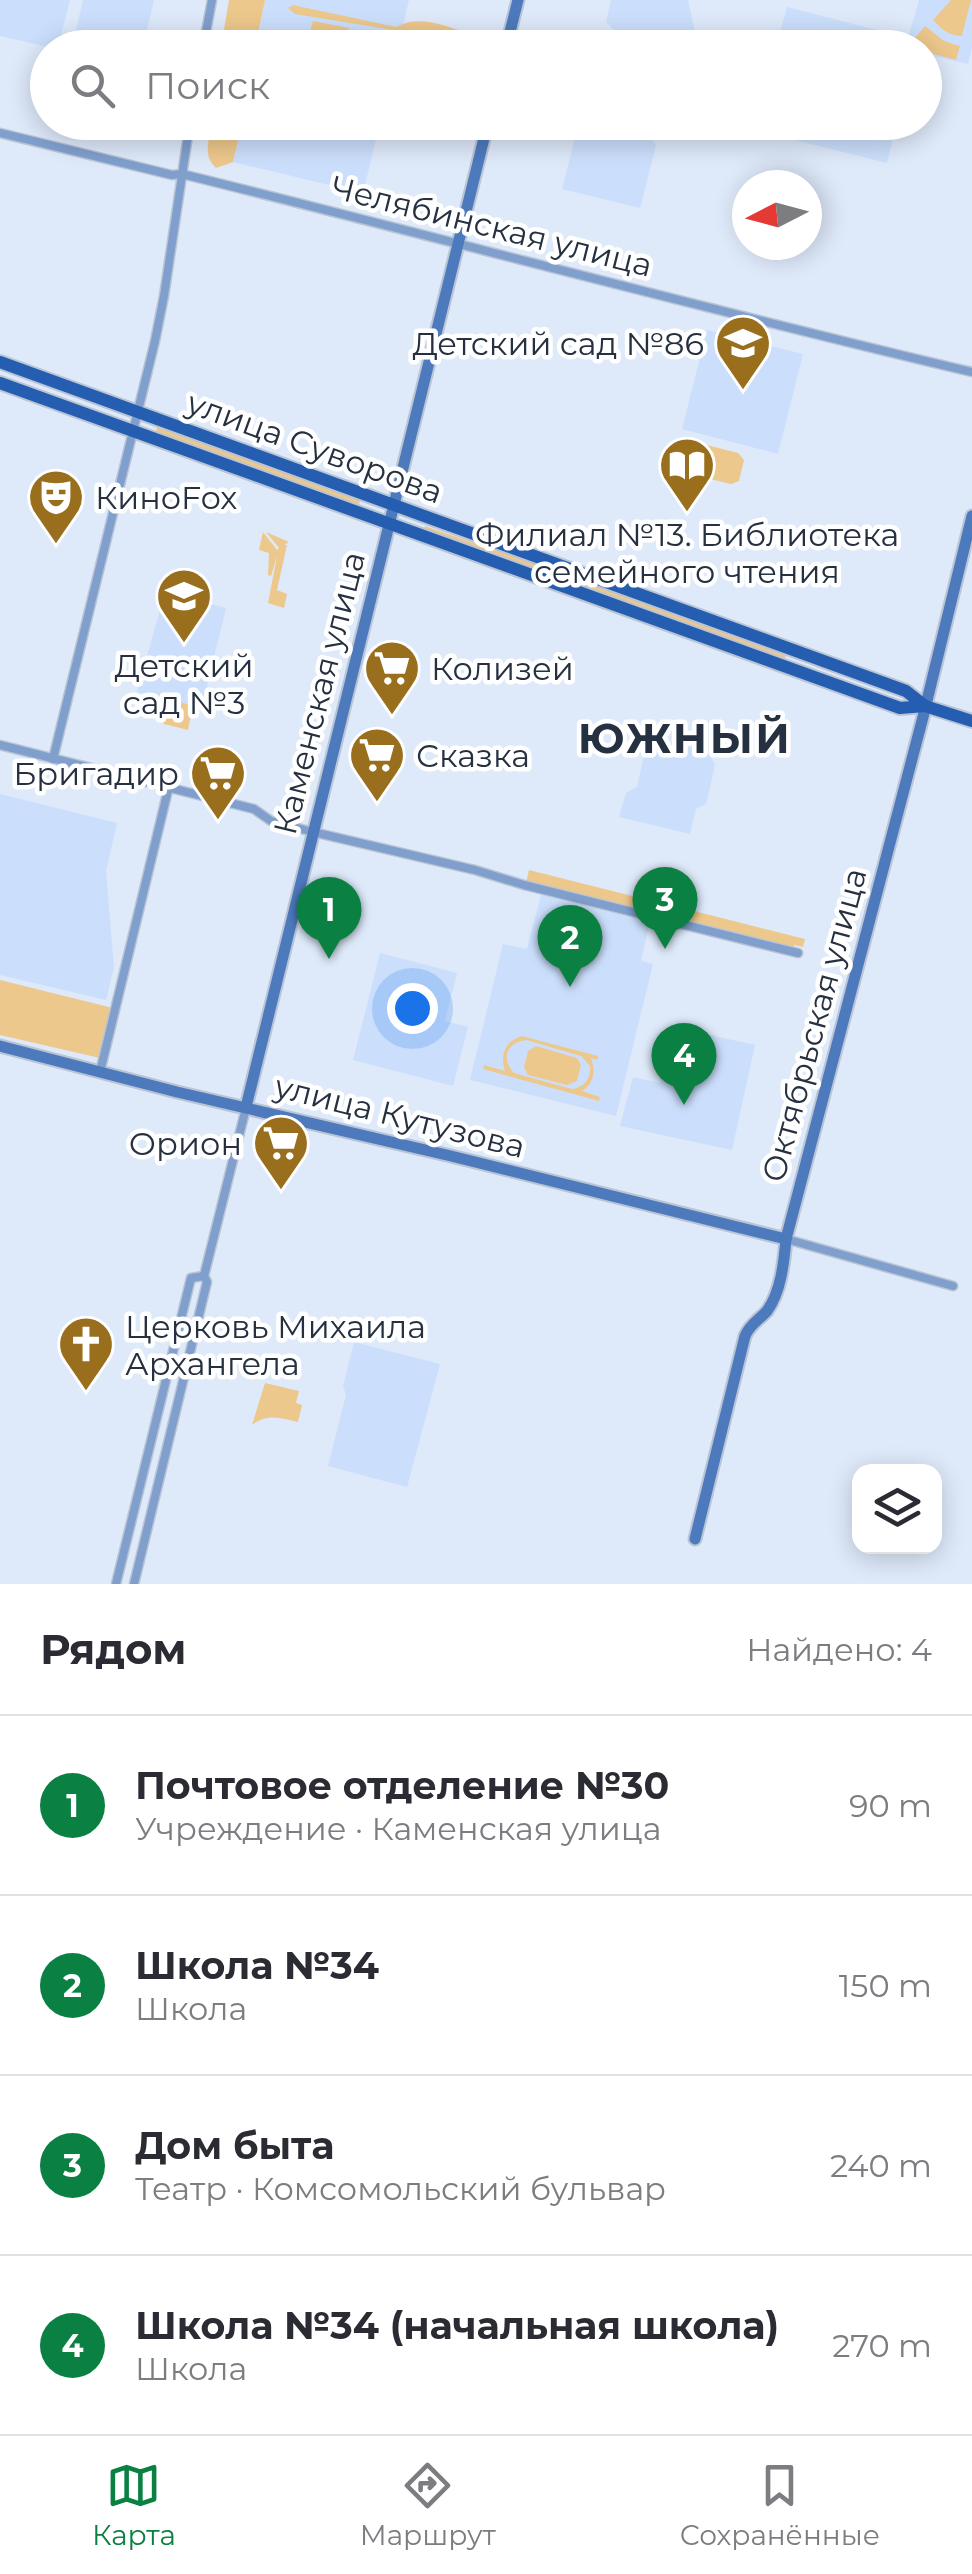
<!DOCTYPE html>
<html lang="ru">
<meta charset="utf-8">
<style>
body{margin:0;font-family:Montserrat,sans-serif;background:#f7f7f7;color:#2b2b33}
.controls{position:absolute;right:30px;bottom:30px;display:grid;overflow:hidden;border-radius:20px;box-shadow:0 5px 25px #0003}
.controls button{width:90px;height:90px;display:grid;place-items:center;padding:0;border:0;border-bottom:2px solid #e1e1e2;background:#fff;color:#2b2b33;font:50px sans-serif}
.compass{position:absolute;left:732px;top:170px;width:90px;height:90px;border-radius:50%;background:#fff;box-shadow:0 5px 25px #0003;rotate:264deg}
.you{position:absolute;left:412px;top:1008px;width:35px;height:35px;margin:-25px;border:8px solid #fff;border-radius:50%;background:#1a73e8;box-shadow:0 0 0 15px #1a73e833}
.badge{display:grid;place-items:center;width:65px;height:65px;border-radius:50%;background:#0b8043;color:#fff;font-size:32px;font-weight:700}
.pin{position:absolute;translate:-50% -82px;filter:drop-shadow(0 2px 5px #0008)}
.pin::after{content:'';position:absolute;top:52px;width:35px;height:30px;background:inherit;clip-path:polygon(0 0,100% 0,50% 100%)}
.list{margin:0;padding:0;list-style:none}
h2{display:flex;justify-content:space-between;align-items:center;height:130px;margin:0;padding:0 40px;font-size:42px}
h2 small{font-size:32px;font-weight:400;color:#7c7c81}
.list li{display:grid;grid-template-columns:65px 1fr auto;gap:30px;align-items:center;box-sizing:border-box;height:180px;padding:0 40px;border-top:2px solid #e1e1e2}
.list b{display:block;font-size:38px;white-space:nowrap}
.list p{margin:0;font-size:32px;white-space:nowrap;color:#7c7c81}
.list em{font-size:32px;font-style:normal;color:#7c7c81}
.icon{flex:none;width:55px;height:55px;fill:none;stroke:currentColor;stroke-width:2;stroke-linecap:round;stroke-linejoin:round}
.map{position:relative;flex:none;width:972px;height:1584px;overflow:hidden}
.search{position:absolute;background:#fff;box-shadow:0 5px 25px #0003;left:30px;right:30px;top:30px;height:110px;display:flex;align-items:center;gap:25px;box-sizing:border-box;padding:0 35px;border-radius:55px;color:#7c7c81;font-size:38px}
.sheet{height:850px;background:#fff}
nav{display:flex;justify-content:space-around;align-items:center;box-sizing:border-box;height:140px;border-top:2px solid #e1e1e2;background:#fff;font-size:28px;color:#7c7c81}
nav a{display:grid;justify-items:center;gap:5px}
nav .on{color:#0b8043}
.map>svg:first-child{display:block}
</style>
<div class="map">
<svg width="972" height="1584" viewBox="0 0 972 1584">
<rect width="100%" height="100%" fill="#dee9fa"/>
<g fill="#cbdffc">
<polygon points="0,0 70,0 58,47 48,47 0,36"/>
<polygon points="83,0 154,0 143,47 72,47"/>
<polygon points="265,0 409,0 398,47 255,48"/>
<polygon points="611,0 688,0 696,36 685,47 632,47 606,22"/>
<polygon points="919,0 972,0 972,48 968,64 925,54 924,48 776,48 787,7 908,38"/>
<polygon points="255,123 380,123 363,193 233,162 238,136 245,137 247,130 253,130"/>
<polygon points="579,123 642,123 656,146 640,208 562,189"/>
<polygon points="757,123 897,123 887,163 755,130"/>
<polygon points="707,330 803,354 778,454 682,429"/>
<polygon points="165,592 226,608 202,707 137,692"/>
<polygon points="648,738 708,752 715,765 706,804 696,809 690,834 619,817 626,793 637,787"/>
<polygon points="0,794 117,823 106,871 114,968 106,1000 0,975"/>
<polygon points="541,895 650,922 641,961 653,964 616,1116 470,1080 503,944 527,949"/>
<polygon points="380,953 457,973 445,1021 468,1027 453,1086 353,1060"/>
<polygon points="674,1027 755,1045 732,1150 620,1126 633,1077 660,1083"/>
<polygon points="354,1342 440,1364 407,1487 328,1466 346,1395 343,1386"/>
</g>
<g fill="#edc88c" fill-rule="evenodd">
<polygon points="229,0 265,0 255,47 221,47"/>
<path d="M951 0H971L962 36C949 36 941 29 933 20Z"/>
<path d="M293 5 396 27C417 15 441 24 462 31V47H408L404 45 399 31 295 14 288 8Z"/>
<polygon points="313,21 349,28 345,47 306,47"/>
<polygon points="925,26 944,41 960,46 956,60 934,54 914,39"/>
<path d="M211 123H242L233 162 216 168C202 155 210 140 211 123Z"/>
<polygon points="157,427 360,500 359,506 156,432"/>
<polygon points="691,441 738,453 744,460 739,481 731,484 685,473 679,464 683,447"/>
<polygon points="425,526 573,577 786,656 784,661 423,531"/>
<polygon points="263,532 277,550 279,548 266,532 289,542 284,545 287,545 277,590 287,594 284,608 268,603 277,556 271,576 268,575 269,553 259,550"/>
<polygon points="165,699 193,705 188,730 164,724 162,721"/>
<polygon points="529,870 684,909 680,922 526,883"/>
<polygon points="686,909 805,939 803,947 794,945 792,950 683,923"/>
<polygon points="0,980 113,1008 100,1058 0,1035"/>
<path d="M522 1036 598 1056 597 1060 591 1058C596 1072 594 1083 582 1091L600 1097 599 1101 483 1069 484 1065 505 1071C500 1055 504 1042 522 1036ZM526 1040 581 1056 590 1066C591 1079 584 1087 572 1089L514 1073C501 1059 506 1043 526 1040Z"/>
<polygon points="536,1046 577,1058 581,1065 577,1081 567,1085 528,1075 524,1067 528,1051"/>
<path d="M265 1383 299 1391 296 1403 302 1405 298 1422C281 1418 268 1413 252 1425Z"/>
</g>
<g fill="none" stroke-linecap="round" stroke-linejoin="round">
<g stroke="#b9c4d5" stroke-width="11">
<g id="street">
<polyline points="203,48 212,0"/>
<path d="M0 133 172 175 182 174C445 239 708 310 972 372"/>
<polyline points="0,745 254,809 271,821 313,832 475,870 524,885 798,953"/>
<polyline points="53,759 155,341 164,296 190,122"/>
<polyline points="100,1072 169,786"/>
<polyline points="786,1239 953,1286"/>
<polyline points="116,1584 191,1278 204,1276"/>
<polyline points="134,1584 207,1282 204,1276 246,1108"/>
</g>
</g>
<g stroke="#b9c4d5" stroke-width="15">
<g id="secondary">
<polyline points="506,48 518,0"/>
<polyline points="0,1046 177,1092 451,1156 786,1239"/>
<polyline points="246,1107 488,122"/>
<path d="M695 1539 745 1336C750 1324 759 1320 767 1311 781 1292 784 1262 786 1239L923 717 972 516"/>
</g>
</g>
<g stroke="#b9c4d5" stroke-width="16">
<g id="primary">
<polyline points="0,362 906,691 925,706"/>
<polyline points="0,383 900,708 925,706 972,721"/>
</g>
</g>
<use href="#street" stroke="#809fcd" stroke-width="8"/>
<use href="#secondary" stroke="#4d7abd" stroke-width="11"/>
<use href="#primary" stroke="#255eb0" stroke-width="12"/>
</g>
<defs>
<g id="school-pin" transform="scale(2.875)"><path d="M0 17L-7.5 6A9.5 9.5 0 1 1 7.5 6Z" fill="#996e1c" stroke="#fff"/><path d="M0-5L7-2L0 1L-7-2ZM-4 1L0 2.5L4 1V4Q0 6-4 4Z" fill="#fff"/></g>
<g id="library-pin" transform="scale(2.875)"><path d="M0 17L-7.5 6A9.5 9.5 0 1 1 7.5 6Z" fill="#996e1c" stroke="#fff"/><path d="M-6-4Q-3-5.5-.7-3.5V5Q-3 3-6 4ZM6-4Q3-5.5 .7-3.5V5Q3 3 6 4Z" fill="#fff"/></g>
<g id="theatre-pin" transform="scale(2.875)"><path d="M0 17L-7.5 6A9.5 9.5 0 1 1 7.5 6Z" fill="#996e1c" stroke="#fff"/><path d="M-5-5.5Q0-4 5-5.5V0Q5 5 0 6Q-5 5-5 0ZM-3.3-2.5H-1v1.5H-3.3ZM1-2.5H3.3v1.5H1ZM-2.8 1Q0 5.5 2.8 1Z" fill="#fff"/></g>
<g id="supermarket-pin" transform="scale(2.875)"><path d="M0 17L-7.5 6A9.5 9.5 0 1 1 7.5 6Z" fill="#996e1c" stroke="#fff"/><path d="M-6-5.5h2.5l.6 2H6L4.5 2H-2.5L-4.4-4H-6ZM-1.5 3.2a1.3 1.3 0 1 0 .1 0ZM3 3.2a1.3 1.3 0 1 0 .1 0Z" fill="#fff"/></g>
<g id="church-pin" transform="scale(2.875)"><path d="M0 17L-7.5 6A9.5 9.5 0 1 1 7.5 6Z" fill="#996e1c" stroke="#fff"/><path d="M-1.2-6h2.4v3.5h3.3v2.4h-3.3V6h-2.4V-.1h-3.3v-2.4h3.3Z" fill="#fff"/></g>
</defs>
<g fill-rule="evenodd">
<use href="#school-pin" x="743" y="343"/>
<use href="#library-pin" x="687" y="465"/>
<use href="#theatre-pin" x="56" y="497"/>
<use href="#school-pin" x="184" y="596"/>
<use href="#supermarket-pin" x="392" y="668"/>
<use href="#supermarket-pin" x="377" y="755"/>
<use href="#supermarket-pin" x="218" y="773"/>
<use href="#supermarket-pin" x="281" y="1143"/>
<use href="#church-pin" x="86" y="1344"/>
</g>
<g text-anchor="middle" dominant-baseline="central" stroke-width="9" stroke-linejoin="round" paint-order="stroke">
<g font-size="32" fill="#253040" stroke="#fff">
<text transform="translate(492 226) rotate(14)">Челябинская улица</text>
<text transform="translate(315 447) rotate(20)">улица Суворова</text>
<text transform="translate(319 693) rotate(-76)">Каменская улица</text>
<text transform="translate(814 1025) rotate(-75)">Октябрьская улица</text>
<text transform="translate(400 1116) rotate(14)">улица Кутузова</text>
</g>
<g font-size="32" fill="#253040" stroke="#fff" text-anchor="start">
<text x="704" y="343" text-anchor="end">Детский сад №86</text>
<text x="95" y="497">КиноFox</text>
<text x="687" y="534" text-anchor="middle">Филиал №13. Библиотека<tspan x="687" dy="37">семейного чтения</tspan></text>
<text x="184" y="665" text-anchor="middle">Детский<tspan x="184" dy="37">сад №3</tspan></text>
<text x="431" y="668">Колизей</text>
<text x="416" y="755">Сказка</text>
<text x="179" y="773" text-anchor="end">Бригадир</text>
<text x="242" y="1143" text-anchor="end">Орион</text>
<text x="125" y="1326">Церковь Михаила<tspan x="125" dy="37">Архангела</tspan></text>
</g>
<g font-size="42" font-weight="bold" letter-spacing="2.5" fill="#253040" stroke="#fff">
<text x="685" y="738">ЮЖНЫЙ</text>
</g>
</g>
</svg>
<div class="controls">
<button><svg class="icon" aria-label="layers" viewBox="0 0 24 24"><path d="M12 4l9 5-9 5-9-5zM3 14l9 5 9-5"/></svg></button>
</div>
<svg class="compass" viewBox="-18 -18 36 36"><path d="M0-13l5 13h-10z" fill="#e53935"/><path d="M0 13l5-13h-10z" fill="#7c7c81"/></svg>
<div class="you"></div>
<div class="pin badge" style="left:329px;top:959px">1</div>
<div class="pin badge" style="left:570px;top:987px">2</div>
<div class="pin badge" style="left:665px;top:949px">3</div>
<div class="pin badge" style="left:684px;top:1105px">4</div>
<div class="search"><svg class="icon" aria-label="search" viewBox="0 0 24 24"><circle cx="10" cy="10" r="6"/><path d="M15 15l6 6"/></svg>Поиск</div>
</div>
<section class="sheet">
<h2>Рядом<small>Найдено: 4</small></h2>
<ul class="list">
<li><span class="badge">1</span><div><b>Почтовое отделение №30</b><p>Учреждение · Каменская улица</p></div><em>90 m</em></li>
<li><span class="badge">2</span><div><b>Школа №34</b><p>Школа</p></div><em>150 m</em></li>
<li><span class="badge">3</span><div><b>Дом быта</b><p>Театр · Комсомольский бульвар</p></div><em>240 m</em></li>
<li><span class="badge">4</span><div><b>Школа №34 (начальная школа)</b><p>Школа</p></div><em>270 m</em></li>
</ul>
</section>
<nav>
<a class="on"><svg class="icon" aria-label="map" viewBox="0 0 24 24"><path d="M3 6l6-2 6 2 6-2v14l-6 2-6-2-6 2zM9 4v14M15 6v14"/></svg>Карта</a>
<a><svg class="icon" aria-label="directions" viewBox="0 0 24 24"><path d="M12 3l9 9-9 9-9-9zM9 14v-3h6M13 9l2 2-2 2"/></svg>Маршрут</a>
<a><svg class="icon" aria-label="saved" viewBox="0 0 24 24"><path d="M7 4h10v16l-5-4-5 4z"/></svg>Сохранённые</a>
</nav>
